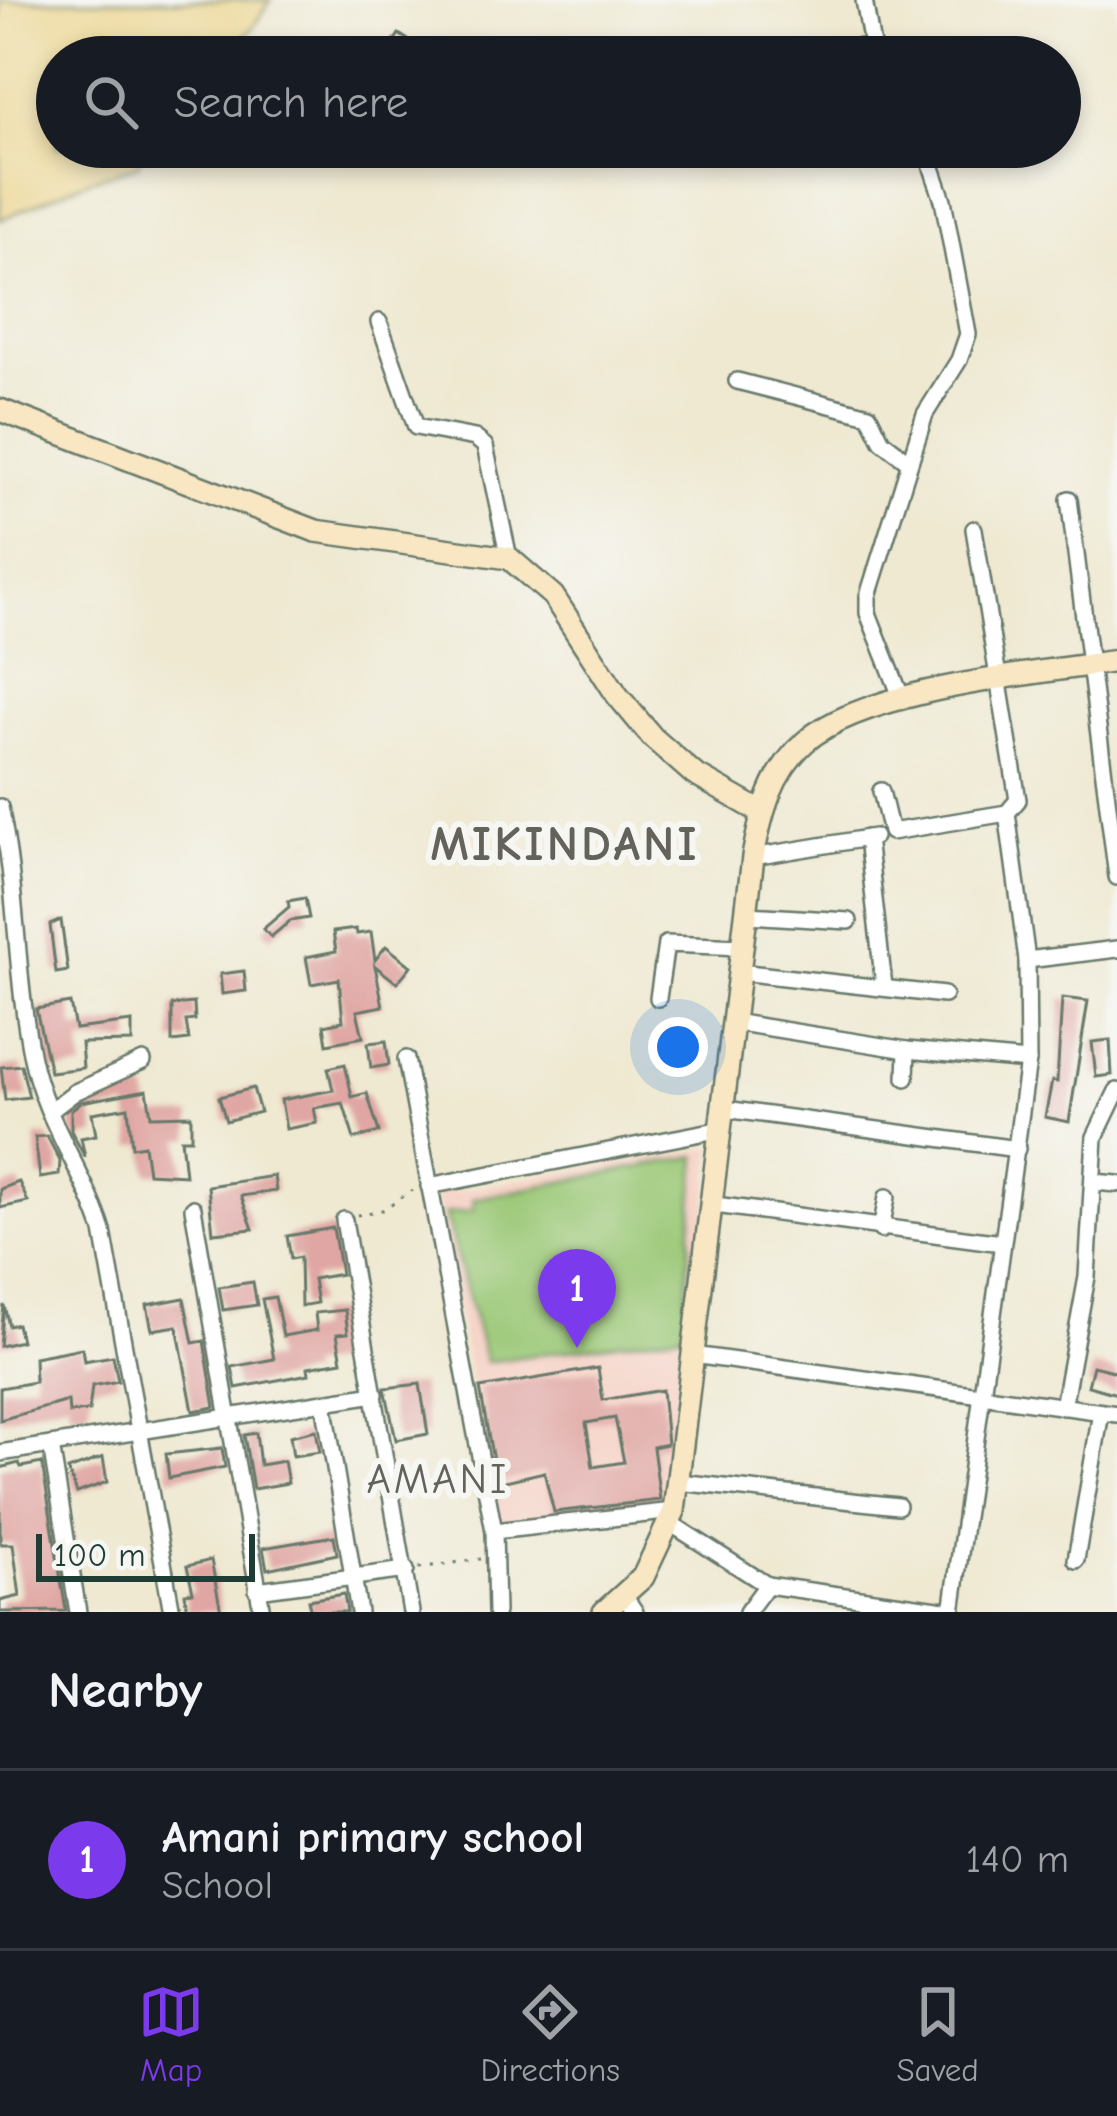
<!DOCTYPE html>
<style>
body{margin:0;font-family:"Comic Neue",sans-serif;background:#20242c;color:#f1f3f6}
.scale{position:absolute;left:36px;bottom:30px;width:219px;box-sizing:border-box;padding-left:12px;border:6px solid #1f3d34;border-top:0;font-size:33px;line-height:42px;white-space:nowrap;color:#1f3d34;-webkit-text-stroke:9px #f6f6f2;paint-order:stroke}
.you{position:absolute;left:678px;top:1047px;width:42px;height:42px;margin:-30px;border:9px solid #fff;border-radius:50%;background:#1a73e8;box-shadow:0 0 0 18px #1a73e833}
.badge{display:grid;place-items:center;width:78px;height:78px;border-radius:50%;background:#7c3aed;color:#fff;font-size:39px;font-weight:700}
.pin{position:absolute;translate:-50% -99px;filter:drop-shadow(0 3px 6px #0008)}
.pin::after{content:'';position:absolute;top:63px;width:42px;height:36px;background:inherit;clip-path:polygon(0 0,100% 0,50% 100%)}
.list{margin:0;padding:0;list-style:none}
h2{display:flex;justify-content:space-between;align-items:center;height:156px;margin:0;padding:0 48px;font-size:51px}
h2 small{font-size:39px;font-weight:400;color:#9ea1a6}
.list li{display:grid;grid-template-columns:78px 1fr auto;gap:36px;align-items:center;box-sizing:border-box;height:180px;padding:0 48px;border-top:3px solid #363941}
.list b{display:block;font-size:45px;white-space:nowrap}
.list p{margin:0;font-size:39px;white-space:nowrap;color:#9ea1a6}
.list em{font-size:39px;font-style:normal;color:#9ea1a6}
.icon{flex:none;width:66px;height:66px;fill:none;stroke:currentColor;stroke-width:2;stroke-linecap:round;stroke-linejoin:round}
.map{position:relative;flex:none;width:1117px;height:1612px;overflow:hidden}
.search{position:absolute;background:#171b24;box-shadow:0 6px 18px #0003;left:36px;right:36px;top:36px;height:132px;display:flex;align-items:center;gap:30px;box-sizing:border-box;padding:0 42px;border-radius:66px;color:#9ea1a6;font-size:45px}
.sheet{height:336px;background:#171b24}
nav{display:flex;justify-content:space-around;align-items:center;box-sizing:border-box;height:168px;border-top:3px solid #363941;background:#171b24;font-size:33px;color:#9ea1a6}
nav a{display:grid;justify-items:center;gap:6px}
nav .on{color:#7c3aed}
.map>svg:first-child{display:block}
</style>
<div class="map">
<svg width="1117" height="1612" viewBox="0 0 1117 1612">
<rect width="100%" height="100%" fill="#f6f6f2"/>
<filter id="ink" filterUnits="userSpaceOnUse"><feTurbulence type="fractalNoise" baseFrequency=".00833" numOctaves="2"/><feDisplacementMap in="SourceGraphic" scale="24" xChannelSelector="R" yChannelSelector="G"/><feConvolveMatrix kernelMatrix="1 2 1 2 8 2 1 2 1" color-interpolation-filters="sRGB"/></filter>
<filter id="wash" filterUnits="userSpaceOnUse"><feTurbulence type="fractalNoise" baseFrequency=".004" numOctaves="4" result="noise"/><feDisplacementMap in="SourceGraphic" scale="48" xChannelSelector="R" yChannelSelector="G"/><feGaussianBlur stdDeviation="2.7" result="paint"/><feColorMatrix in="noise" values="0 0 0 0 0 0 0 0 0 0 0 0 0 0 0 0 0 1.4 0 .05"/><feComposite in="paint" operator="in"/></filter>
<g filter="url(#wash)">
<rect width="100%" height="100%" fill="#efe9d2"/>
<polygon fill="#f6d1c5" points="713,1147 672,1508 498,1528 436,1194"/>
<polygon fill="#9ac775" stroke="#5c8254" stroke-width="3" points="697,1156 683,1333 486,1362 445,1214 474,1210 473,1199"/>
<polygon fill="#eeda9e" stroke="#868c69" stroke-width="3" points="0,0 271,0 252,29 223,57 57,57 57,147 149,147 136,166 87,181 0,220"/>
<g id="blocks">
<g fill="#e0a6a3" fill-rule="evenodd">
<polygon points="399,34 419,47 413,57 386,53"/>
<polygon points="305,898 309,918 290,921 271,937 263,929 289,907 288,901"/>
<polygon points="61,920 68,971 56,973 50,925"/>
<polygon points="356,929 357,934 371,932 375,960 386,946 411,966 397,983 375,966 383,1006 357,1011 363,1037 327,1044 324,1025 343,1021 339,979 311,984 306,957 336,951 333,932"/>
<polygon points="244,971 246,991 222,994 220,974"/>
<polygon points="1062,998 1088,1001 1069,1122 1045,1117 1052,1081 1057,1082"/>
<polygon points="70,1003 75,1029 132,1022 132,1042 81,1043 83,1068 50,1072 36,1009"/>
<polygon points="194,1003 195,1020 186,1021 189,1040 172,1042 172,1005"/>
<polygon points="1110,1040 1112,1075 1096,1077 1092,1042"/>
<polygon points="386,1041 389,1065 371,1068 368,1043"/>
<polygon points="345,1064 352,1097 367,1093 379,1132 354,1139 343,1103 314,1108 317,1123 286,1129 281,1100 333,1090 328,1068"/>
<polygon points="21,1065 29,1097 5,1100 1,1067"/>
<polygon points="253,1088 260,1112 226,1121 219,1097"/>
<polygon points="147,1090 151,1116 191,1115 191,1139 181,1139 185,1175 148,1173 144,1145 132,1147 128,1107 92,1113 96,1135 81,1138 85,1157 71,1131 71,1110 81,1102"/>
<polygon points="47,1136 60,1161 59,1175 40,1178 35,1137"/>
<polygon points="274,1176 276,1191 241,1196 253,1229 213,1233 208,1186"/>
<polygon points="19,1182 28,1202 0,1208 0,1189"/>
<polygon points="333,1228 341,1274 313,1279 317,1303 301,1306 300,1257 291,1259 287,1236"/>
<polygon points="253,1282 257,1305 223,1310 219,1287"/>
<polygon points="275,1297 283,1336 317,1330 315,1313 345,1310 348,1333 337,1334 342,1361 308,1367 309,1374 236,1388 232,1367 274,1359 262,1299"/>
<polygon points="184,1298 193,1343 204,1341 215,1407 193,1411 177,1326 152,1330 147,1305"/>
<polygon points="4,1305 9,1326 17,1324 21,1341 0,1346"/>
<polygon points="82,1348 84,1361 113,1356 118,1381 92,1386 89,1411 69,1413 68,1401 0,1420 0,1388 35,1382 34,1357"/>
<polygon points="1093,1366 1117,1372 1117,1394 1088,1386"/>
<path d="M598 1368 603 1400 662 1390 667 1444 653 1447 660 1500 554 1512 544 1472 497 1483 480 1388ZM615 1418 624 1462 593 1467 586 1423Z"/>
<polygon points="420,1384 428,1434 396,1440 385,1388"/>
<polygon points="316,1430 320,1452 293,1456 290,1436"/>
<polygon points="256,1433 260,1465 284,1461 288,1483 253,1489 244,1435"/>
<polygon points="222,1448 225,1467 169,1478 166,1454"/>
<polygon points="103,1457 107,1482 77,1493 68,1470"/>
<polygon points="19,1463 21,1467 42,1463 66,1611 0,1612 0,1601 20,1596 13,1544 0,1544 0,1468"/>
<polygon points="334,1536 337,1554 267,1569 263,1548"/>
<polygon points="211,1560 221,1611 187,1612 185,1593 193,1592 187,1566"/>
<polygon points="344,1594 347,1612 311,1612 308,1600"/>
</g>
</g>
</g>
<g filter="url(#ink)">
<use href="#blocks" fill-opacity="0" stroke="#68796b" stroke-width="3"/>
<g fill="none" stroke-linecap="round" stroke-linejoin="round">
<g stroke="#68796b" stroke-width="20">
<g id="street">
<polyline points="864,0 874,57"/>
<polyline points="564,39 651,55 869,47"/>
<polyline points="379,322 416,427 475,438 485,446 509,558"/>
<polyline points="737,381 869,415 882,441 909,462"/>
<polyline points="1069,499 1117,877"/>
<polyline points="902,699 868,613 868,596 925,414 959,360 968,334 943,200 925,147"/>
<polyline points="881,791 891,832 1007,813 1018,800 974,529"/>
<path d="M0 807C18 890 15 976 32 1058 45 1121 84 1171 103 1231L172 1612"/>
<polyline points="867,838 884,986"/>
<polyline points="753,857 874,837"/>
<polyline points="747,915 849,921"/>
<polyline points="1027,960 1117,949"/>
<polyline points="739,972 944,995"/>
<polyline points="658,998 666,944 743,947"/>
<polyline points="733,1022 907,1050 1028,1061"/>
<polyline points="406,1059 494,1531 496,1612"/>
<polyline points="906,1078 907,1050"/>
<polyline points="725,1109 1017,1149"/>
<polyline points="50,1111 75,1092 143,1061"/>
<polyline points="1094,1182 1117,1184"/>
<polyline points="429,1186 722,1129"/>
<polyline points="715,1205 1002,1243"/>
<polyline points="193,1208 262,1612"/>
<polyline points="344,1220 411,1612"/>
<polyline points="881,1230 887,1197"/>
<polyline points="693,1355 1117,1414"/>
<polyline points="1063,1407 1087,1277 1095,1137 1117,1091"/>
<polyline points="51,1445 78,1612"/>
<polyline points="0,1453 324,1402"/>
<polyline points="679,1482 898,1506"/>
<polyline points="670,1523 767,1585 952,1611"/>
<polyline points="494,1531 674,1511"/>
<polyline points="1076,1560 1101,1412"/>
<polyline points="257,1590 406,1570"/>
<polyline points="625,1597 635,1612"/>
<polyline points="359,1612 324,1402 375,1394"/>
<polyline points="747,1612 767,1585"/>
<polyline points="952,1612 1028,1061 1027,960 1007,813"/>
</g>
</g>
<g stroke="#68796b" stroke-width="26">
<g id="secondary">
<polyline points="0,410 316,531 509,558 553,596 617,695 653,738 694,774 761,812"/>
<path d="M604 1612 643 1577 674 1511 753 857C761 814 771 773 805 742 863 689 1038 673 1117 661"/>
</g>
</g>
<g stroke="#68796b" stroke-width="3" stroke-dasharray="3 9" stroke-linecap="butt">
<polyline points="357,1215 382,1210 413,1190"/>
<polyline points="419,1568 481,1559"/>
</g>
<use href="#street" stroke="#fff" stroke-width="15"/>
<use href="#secondary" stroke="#f9e7c3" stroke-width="21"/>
</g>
</g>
<g text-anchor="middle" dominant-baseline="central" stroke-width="12" stroke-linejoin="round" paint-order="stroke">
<g font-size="42" letter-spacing="3" fill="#63625b" stroke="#f6f6f2">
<text x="438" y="1479">AMANI</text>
</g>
<g font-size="48" font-weight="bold" letter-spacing="3" fill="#63625b" stroke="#f6f6f2">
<text x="565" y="844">MIKINDANI</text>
</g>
</g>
</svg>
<div class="scale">100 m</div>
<div class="you"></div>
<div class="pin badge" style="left:577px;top:1348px">1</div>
<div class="search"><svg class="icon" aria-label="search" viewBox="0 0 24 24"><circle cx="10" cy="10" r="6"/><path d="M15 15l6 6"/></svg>Search here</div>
</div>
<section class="sheet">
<h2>Nearby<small></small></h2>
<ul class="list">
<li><span class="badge">1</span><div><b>Amani primary school</b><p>School</p></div><em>140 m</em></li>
</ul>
</section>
<nav>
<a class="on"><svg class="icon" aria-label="map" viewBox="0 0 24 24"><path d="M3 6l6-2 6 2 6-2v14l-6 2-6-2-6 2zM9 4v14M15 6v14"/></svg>Map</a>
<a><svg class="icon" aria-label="directions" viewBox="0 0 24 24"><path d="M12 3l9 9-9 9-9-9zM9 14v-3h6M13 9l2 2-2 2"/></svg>Directions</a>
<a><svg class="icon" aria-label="saved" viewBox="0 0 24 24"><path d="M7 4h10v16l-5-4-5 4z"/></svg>Saved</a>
</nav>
